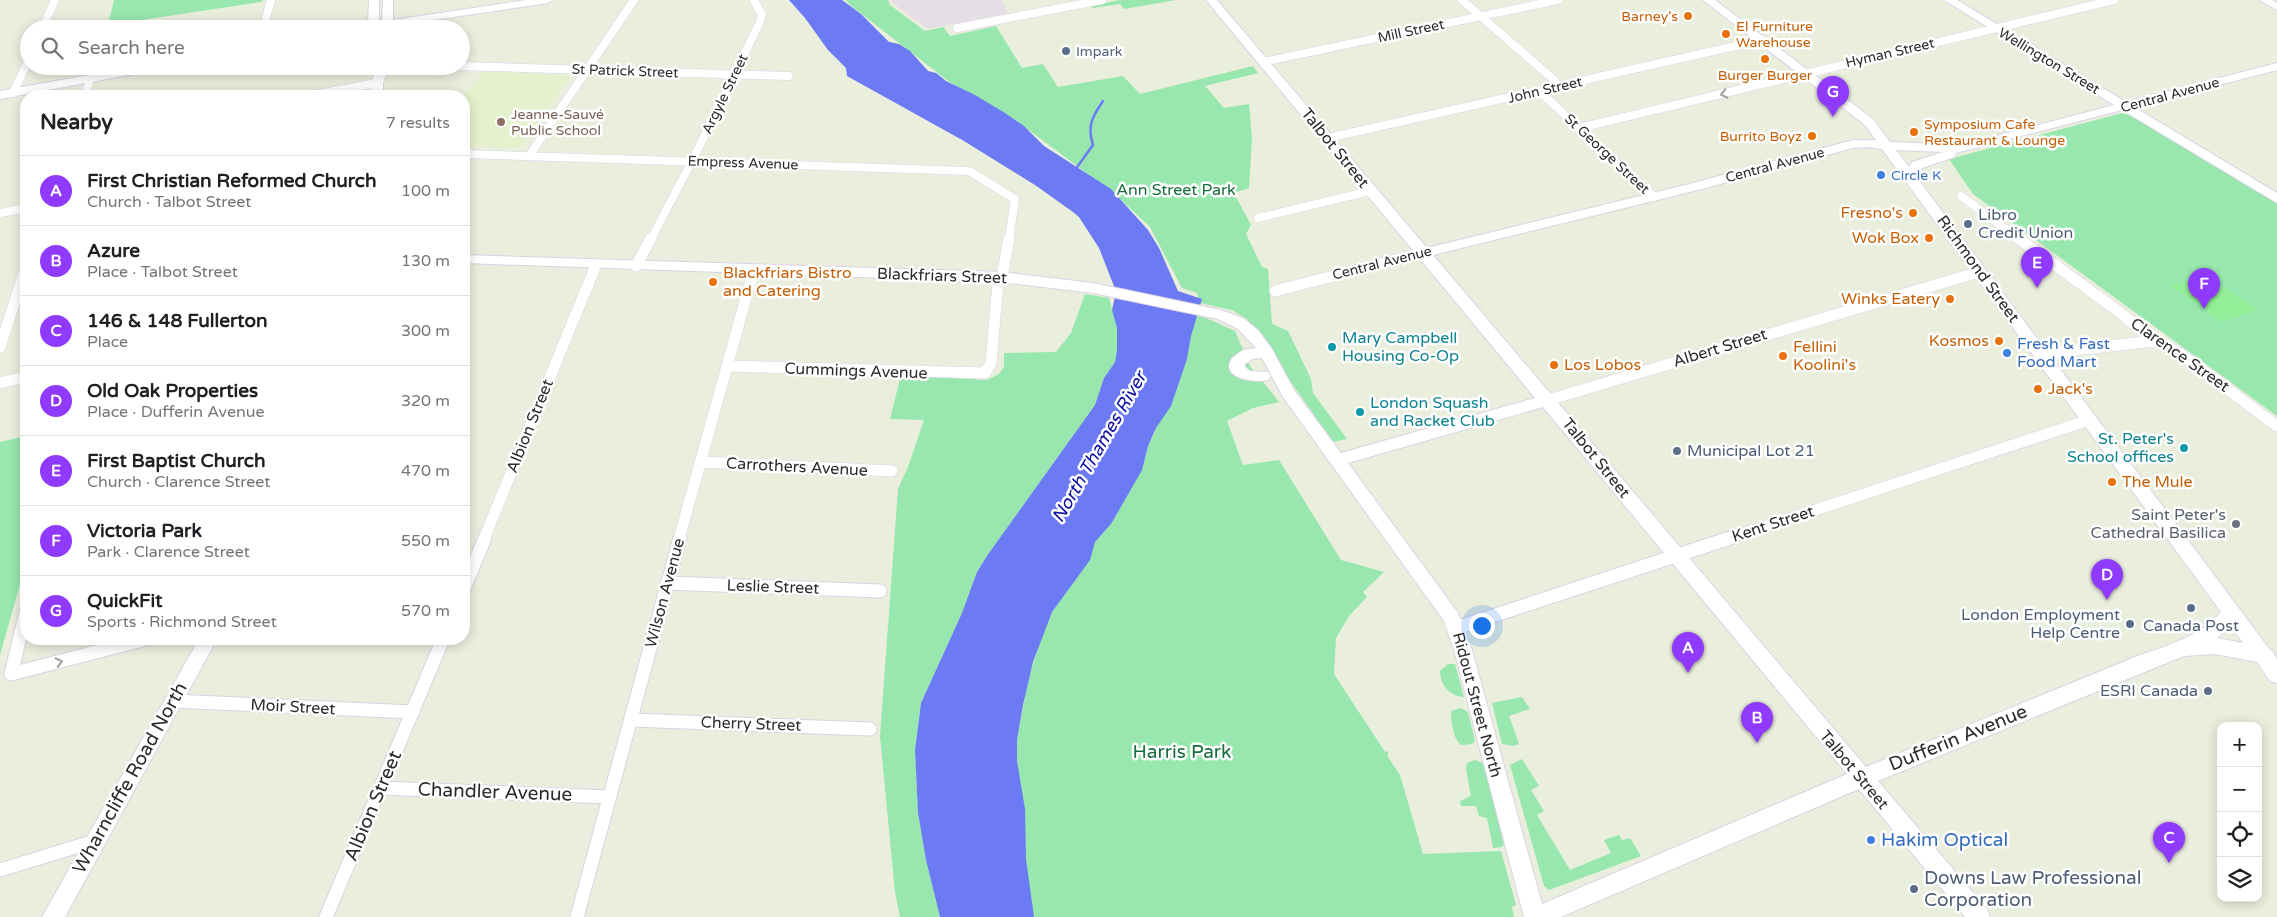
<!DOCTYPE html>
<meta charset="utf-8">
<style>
body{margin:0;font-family:"Varela Round",sans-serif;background:#f2f2f2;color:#202124}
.controls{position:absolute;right:15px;bottom:15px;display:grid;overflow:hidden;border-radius:10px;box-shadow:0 2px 12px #0003}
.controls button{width:45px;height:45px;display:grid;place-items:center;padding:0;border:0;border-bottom:1px solid #e0e0e0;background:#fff;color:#202124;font:25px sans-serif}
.you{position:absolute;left:1481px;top:625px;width:18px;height:18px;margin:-12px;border:4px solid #fff;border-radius:50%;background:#1a73e8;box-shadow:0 0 0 8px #1a73e833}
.badge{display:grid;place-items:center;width:32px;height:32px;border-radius:50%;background:#9039ff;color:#fff;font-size:16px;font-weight:700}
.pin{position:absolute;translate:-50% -41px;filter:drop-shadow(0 1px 2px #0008)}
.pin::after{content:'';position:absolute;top:26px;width:18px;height:15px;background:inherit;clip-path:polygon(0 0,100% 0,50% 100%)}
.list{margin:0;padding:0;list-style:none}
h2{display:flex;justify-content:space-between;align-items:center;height:65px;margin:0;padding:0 20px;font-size:21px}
h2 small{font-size:16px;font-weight:400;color:#757577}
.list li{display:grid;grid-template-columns:32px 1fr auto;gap:15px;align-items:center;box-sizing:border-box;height:70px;padding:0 20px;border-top:1px solid #e0e0e0}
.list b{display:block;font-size:19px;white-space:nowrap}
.list p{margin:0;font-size:16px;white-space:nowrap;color:#757577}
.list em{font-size:16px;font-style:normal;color:#757577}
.icon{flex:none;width:28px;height:28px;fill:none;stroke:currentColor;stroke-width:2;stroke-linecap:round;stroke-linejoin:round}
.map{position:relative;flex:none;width:2277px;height:917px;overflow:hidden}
.search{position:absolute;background:#fff;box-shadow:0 2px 12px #0003;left:20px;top:20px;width:450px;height:55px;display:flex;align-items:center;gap:12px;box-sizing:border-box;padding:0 18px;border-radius:28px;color:#757577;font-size:19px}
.panel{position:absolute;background:#fff;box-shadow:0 2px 12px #0003;left:20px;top:90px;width:450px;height:555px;border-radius:20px}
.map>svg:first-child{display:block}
</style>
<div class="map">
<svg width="2277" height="917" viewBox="0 0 2277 917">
<rect width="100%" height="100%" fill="#eaeedd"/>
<polygon fill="#e5dee6" points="889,0 1001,0 1008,13 927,29"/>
<polygon fill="#e5f0cc" points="483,72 503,72 570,76 520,148 464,146 464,97"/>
<g fill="#97e7ae">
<polygon points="114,0 263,0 261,2 108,25"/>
<polygon points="846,0 888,0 890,5 925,31 943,27 950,36 996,26 1022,68 1043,64 1058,87 1123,76 1140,94 1253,66 1258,73 1205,86 1224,108 1249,104 1252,138 1249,188 1234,193 1251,225 1246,234 1262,267 1268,269 1272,324 1288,331 1311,379 1313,393 1347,439 1333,442 1247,319 1232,310 1200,303 1197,293 1182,288 1150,227 1116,195 1014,119 948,81 850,5"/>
<polygon points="1120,0 1176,0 1124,9 1120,4 1093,8 1090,6"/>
<polygon points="2122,113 2140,118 2277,202 2277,416 1973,194 1949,159"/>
<polygon points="1085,294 1109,298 1117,328 1117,351 1115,362 1104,378 1095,405 989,553 977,572 962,613 921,703 915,750 918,813 926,860 940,917 900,917 895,892 880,736 898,489 908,467 924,420 890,419 901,375 987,380 999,374 1004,367 1004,353 1056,352 1071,333"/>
<polygon points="1191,314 1206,318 1235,331 1250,366 1279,402 1253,408 1227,421 1243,465 1279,460 1341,560 1384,572 1363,592 1367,597 1349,616 1336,638 1334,674 1385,752 1388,751 1388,757 1400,775 1423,854 1501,851 1516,905 1512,907 1514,917 1030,917 1017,761 1017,740 1028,679 1044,631 1052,612 1072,582 1154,434"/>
<polygon points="26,436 26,563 0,655 0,442"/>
<path d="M1448 664H1455L1464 697C1449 696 1441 686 1440 671Z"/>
<polygon points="1522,697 1530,709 1509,716 1519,744 1514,746 1502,744 1492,703"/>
<path d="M1461 708 1468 712 1475 741 1472 744 1461 745C1453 739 1451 721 1451 711Z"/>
<polygon points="1522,759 1539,786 1531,790 1544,811 1537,815 1570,870 1611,853 1604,840 1619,835 1622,840 1630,838 1641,856 1549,890 1544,886 1510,765"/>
<polygon points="1475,760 1483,763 1504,844 1502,847 1493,848 1487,818 1479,816 1476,806 1461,806 1460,801 1471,796 1466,769 1467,763"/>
</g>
<polygon fill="#92ee97" points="2206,275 2257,310 2222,322 2171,286"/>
<polygon fill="#6c7af4" points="789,0 842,0 861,14 889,42 899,44 910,51 928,71 936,73 946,81 975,95 1005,113 1024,126 1044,146 1111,189 1148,230 1159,248 1178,291 1202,299 1191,336 1187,359 1171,406 1156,428 1148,446 1142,470 1111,524 1095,542 1090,560 1052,612 1033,662 1023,705 1017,740 1017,761 1025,809 1026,859 1034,917 940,917 926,860 918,813 915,750 921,703 962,613 977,572 989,553 1095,405 1104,378 1115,362 1117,351 1117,328 1112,310 1116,292 1114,286 1099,248 1079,217 1073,212 1035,185 964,141 847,76 846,68 828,50 805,18"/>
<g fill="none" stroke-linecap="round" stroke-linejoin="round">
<path stroke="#6c7af4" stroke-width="2.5" d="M1075 170 1093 145C1087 126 1092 117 1103 101"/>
<g stroke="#dad2e5" stroke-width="9">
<g id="street-far2">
<polyline points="1462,0 1561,86"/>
<polyline points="957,28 1102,0"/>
<polyline points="42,29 55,0"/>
<polyline points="263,29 271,0"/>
<polyline points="1263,62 1558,0"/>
<polyline points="461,66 789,76"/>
<polyline points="1539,91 1654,197"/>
<polyline points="13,93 29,59"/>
<polyline points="85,96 90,79"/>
<polyline points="307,96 377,83"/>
<polyline points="1579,128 2114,0"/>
<polyline points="1328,138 1762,40"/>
<polyline points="464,154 969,171 1015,199 1009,239"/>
<polyline points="529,156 634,0"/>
<polyline points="1961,196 2019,239"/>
<polyline points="0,213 26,208"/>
<polyline points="1258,218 1370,191"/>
<polyline points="651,239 692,161 760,22 762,15 754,0"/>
</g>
</g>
<g stroke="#dad2e5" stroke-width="12">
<g id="street-far1">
<polyline points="2018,238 2118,311 2154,341 2178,352 2277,426"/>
<polyline points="636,266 651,238"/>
<polyline points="1275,291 1423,253"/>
<polyline points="0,347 26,267"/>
<polyline points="2040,354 2154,341"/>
<polyline points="728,366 985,373 991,363 998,283 1003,272 1009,238"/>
<polyline points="0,383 26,377"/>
<polyline points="1548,400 1979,272"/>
<polyline points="701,462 892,471"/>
<polyline points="484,539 596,265"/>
<polyline points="679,539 754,269"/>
<polyline points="1727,539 2089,420"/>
</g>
</g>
<g stroke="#dad2e5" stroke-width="15">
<g id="street">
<polyline points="667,583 880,591"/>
<polyline points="464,588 485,538"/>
<polyline points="26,612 11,674 146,639"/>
<polyline points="1456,628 1730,538"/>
<polyline points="173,701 413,712"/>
<polyline points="631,720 870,729"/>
<polyline points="380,788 610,797"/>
<polyline points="0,870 95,841"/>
<polyline points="326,917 443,639"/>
<polyline points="577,917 680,538"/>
</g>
</g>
<g stroke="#dad2e5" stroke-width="2">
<g id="secondary">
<polygon points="369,0 379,0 379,22 382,22 383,0 393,0 393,20 527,0 553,0 548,3 393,26 393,29 353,29 368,24"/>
<path d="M1206 0H1217L1427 248 1693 183 1853 140H1876L1865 125 1703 0H1715L1873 119 1890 142 1962 145 2114 105 1944 0H1957L2126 102 2277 63V70L2134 107 2277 193V203L2122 110 1956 153 1955 157 1922 168 1918 179 2270 650 2273 651 2277 660V683L2270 681 2257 662 2215 654 2184 656 1878 781 1987 909 1990 917H1965L1859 789 1561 917H1524L1454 650 1444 621 1283 397 1262 358 1252 359 1245 364V367L1250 371 1268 372 1271 376 1268 380C1256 383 1219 379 1232 358L1243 350 1256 348 1238 329 1218 319 1093 293 1001 282 464 263V255L1001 272 1093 283 1221 310 1243 318 1258 330 1272 349 1294 390 1341 453 1535 398ZM1866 147 1882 149 2221 612C2200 636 2169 645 2140 655L1866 767 1433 255 1702 189 1853 148ZM1896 150 1943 152 1912 162 1909 167ZM1543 407 1847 774 1542 904 1472 650 1458 613 1348 463ZM2231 626 2243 643 2217 638Z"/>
<polygon points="2259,0 2272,0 2277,3 2277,10"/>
<polygon points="139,66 166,66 160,69 0,99 0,91"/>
<polygon points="377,66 389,66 383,83 383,96 371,96 371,83"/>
<polygon points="199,639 217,639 65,917 42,917"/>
</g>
</g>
<use href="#street-far2" stroke="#fff" stroke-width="8"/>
<use href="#street-far1" stroke="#fff" stroke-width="11"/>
<use href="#street" stroke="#fff" stroke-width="13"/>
<use href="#secondary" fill="#fff" fill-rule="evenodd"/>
</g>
<defs><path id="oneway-chevron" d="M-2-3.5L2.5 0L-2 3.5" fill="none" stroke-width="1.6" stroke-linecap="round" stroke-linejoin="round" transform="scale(1.25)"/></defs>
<g stroke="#a0a0a0">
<use href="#oneway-chevron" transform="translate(1724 94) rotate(167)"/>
<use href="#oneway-chevron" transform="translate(59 662) rotate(-14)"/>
</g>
<g fill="#e8710a" stroke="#fff" stroke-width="2">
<circle cx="1688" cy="16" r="5"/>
<circle cx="1726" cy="34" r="5"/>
<circle cx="1765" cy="59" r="5"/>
<circle cx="1914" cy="132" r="5"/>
<circle cx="1812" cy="136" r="5"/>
<circle cx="1913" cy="213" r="5"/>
<circle cx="1929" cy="238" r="5"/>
<circle cx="713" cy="282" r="5"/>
<circle cx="1950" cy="299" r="5"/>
<circle cx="1999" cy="341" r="5"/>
<circle cx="1783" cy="356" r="5"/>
<circle cx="1554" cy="365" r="5"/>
<circle cx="2038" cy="389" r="5"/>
<circle cx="2112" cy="482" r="5"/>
</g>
<g fill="#5c6f8a" stroke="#fff" stroke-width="2">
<circle cx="1066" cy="51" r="5"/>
<circle cx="1968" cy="224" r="5"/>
<circle cx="1677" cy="451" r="5"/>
<circle cx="2191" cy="608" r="5"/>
<circle cx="2130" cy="624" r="5"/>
<circle cx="2208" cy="691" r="5"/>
<circle cx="1914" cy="889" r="5"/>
</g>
<circle fill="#8d6e63" stroke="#fff" stroke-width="2" cx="501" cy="122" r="5"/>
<g fill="#3f7fe0" stroke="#fff" stroke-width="2">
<circle cx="1881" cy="175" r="5"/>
<circle cx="2007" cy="353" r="5"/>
<circle cx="1871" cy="840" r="5"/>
</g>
<g fill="#0f9aa8" stroke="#fff" stroke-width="2">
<circle cx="1332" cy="347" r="5"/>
<circle cx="1360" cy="412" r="5"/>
<circle cx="2184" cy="448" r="5"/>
</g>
<circle fill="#6b7280" stroke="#fff" stroke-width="2" cx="2236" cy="524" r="5"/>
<g text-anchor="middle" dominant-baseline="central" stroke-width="5" stroke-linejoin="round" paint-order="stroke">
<g font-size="14" fill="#c56008" stroke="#fff" text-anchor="end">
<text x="1678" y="16">Barney's</text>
<text x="1736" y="26" text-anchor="start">El Furniture<tspan x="1736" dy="16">Warehouse</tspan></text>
<text x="1765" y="75" text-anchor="middle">Burger Burger</text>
<text x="1924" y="124" text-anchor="start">Symposium Cafe<tspan x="1924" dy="16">Restaurant &amp; Lounge</tspan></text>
<text x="1802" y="136">Burrito Boyz</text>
</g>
<g font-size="14" fill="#2b2b2b" stroke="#fff">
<text transform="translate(1411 31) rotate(-12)">Mill Street</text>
<text transform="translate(1890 53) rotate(-13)">Hyman Street</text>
<text transform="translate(2049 61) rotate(31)">Wellington Street</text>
<text transform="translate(625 71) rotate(2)">St Patrick Street</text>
<text transform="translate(1545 90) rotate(-13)">John Street</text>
<text transform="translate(725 94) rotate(-64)">Argyle Street</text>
<text transform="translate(2170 95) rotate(-15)">Central Avenue</text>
<text transform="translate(1607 154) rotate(43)">St George Street</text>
<text transform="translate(743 163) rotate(2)">Empress Avenue</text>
<text transform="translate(1775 165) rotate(-15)">Central Avenue</text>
<text transform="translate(1382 263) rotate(-14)">Central Avenue</text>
</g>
<g font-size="14" fill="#4e5e75" stroke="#fff" text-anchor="start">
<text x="1076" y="51">Impark</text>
</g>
<g font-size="14" fill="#785e54" stroke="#fff" text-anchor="start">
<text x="511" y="114">Jeanne-Sauvé<tspan x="511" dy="16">Public School</tspan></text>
</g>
<g font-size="14" fill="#366cbe" stroke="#fff" text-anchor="start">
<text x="1891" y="175">Circle K</text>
</g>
<g font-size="16" fill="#2b2b2b" stroke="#fff">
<text transform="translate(1335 148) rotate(51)">Talbot Street</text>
<text transform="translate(1978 269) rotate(54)">Richmond Street</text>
<text transform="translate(942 276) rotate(2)">Blackfriars Street</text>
<text transform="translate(1720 348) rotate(-17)">Albert Street</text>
<text transform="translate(2180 355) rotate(35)">Clarence Street</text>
<text transform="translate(856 371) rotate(2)">Cummings Avenue</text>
<text transform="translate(530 426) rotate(-68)">Albion Street</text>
<text transform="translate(1596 458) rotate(51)">Talbot Street</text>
<text transform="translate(797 467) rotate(3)">Carrothers Avenue</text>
<text transform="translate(1773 524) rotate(-18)">Kent Street</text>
<text transform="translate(773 587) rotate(2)">Leslie Street</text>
<text transform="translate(665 593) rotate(-75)">Wilson Avenue</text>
<text transform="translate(1477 705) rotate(75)">Ridout Street North</text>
<text transform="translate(293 707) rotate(3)">Moir Street</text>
<text transform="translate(751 724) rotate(2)">Cherry Street</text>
<text transform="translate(1854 770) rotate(50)">Talbot Street</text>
</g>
<g font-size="16" fill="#176d3b" stroke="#fff">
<text x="1176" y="190">Ann Street Park</text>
</g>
<g font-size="16" fill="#c56008" stroke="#fff" text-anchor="start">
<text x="1903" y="213" text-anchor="end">Fresno's</text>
<text x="1919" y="238" text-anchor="end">Wok Box</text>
<text x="723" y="273">Blackfriars Bistro<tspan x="723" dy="18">and Catering</tspan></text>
<text x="1940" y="299" text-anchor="end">Winks Eatery</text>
<text x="1989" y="341" text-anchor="end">Kosmos</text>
<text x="1793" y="347">Fellini<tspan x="1793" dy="18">Koolini's</tspan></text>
<text x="1564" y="365">Los Lobos</text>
<text x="2048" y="389">Jack's</text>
<text x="2122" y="482">The Mule</text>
</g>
<g font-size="16" fill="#4e5e75" stroke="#fff" text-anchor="start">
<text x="1978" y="215">Libro<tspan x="1978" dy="18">Credit Union</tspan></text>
<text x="1687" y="451">Municipal Lot 21</text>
<text x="2120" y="615" text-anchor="end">London Employment<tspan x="2120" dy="18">Help Centre</tspan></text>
<text x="2191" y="626" text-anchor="middle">Canada Post</text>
<text x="2198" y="691" text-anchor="end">ESRI Canada</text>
</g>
<g font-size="16" fill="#0d838f" stroke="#fff" text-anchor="start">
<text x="1342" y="338">Mary Campbell<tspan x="1342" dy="18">Housing Co-Op</tspan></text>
<text x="1370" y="403">London Squash<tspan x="1370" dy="18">and Racket Club</tspan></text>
<text x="2174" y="439" text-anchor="end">St. Peter's<tspan x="2174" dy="18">School offices</tspan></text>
</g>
<g font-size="16" fill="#366cbe" stroke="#fff" text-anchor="start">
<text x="2017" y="344">Fresh &amp; Fast<tspan x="2017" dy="18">Food Mart</tspan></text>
</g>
<g font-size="16" fill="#5b616d" stroke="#fff" text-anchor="end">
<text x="2226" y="515">Saint Peter's<tspan x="2226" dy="18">Cathedral Basilica</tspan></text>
</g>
<g font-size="18" font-style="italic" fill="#070ca3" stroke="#fff">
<text transform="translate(1099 447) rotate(-60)">North Thames River</text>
</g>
<g font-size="19" fill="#2b2b2b" stroke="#fff">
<text transform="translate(1958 738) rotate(-22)">Dufferin Avenue</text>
<text transform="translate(130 778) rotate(-61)">Wharncliffe Road North</text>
<text transform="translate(495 792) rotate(2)">Chandler Avenue</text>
<text transform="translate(373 806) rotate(-67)">Albion Street</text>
</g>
<g font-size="19" fill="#176d3b" stroke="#fff">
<text x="1182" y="752">Harris Park</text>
</g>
<g font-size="19" fill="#366cbe" stroke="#fff" text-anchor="start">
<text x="1881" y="840">Hakim Optical</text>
</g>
<g font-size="19" fill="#4e5e75" stroke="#fff" text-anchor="start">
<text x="1924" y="878">Downs Law Professional<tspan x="1924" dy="22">Corporation</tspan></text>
</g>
</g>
</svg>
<div class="controls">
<button>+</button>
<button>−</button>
<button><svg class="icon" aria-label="locate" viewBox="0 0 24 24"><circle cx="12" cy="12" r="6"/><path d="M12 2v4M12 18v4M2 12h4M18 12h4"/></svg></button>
<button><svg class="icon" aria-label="layers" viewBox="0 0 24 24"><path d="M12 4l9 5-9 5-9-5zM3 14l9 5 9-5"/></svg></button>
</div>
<div class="you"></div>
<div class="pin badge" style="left:1688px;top:673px">A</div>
<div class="pin badge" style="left:1757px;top:743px">B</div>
<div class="pin badge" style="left:2169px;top:863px">C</div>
<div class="pin badge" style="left:2107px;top:600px">D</div>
<div class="pin badge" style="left:2037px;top:288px">E</div>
<div class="pin badge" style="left:2204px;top:309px">F</div>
<div class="pin badge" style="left:1833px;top:117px">G</div>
<div class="search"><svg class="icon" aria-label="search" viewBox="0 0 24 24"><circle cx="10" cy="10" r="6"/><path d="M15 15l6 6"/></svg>Search here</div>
<section class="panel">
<h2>Nearby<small>7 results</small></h2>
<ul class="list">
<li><span class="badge">A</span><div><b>First Christian Reformed Church</b><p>Church · Talbot Street</p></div><em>100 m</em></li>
<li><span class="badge">B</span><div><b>Azure</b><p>Place · Talbot Street</p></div><em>130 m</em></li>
<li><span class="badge">C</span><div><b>146 &amp; 148 Fullerton</b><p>Place</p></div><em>300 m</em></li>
<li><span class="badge">D</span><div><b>Old Oak Properties</b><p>Place · Dufferin Avenue</p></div><em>320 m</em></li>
<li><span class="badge">E</span><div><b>First Baptist Church</b><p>Church · Clarence Street</p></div><em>470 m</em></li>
<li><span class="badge">F</span><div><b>Victoria Park</b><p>Park · Clarence Street</p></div><em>550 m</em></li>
<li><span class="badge">G</span><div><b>QuickFit</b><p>Sports · Richmond Street</p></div><em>570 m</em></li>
</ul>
</section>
</div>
